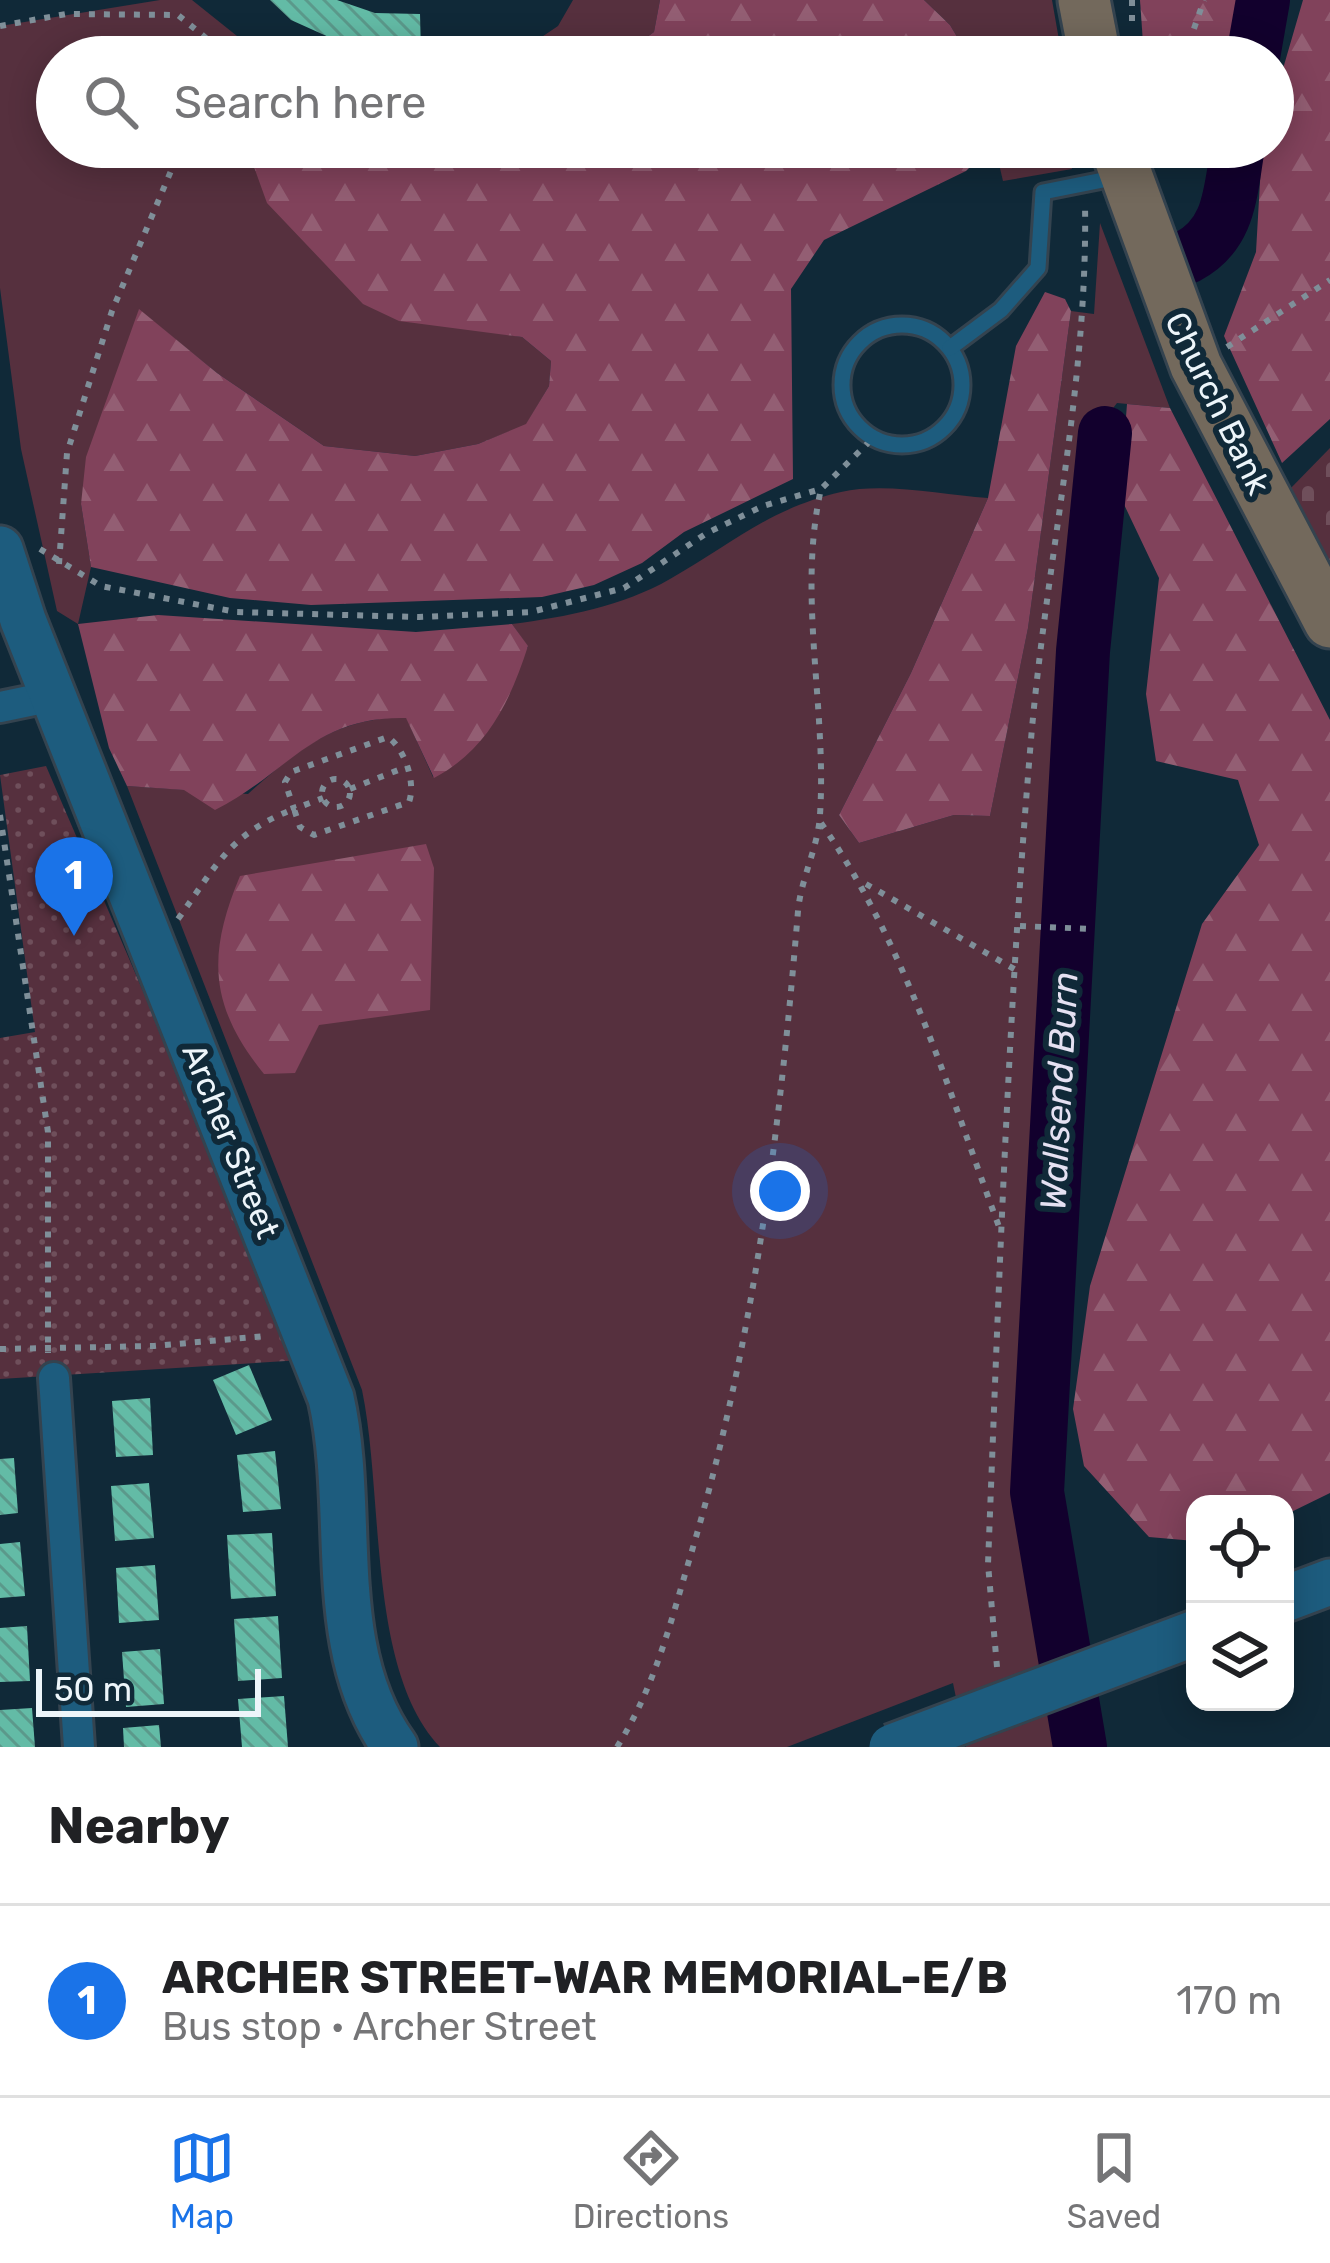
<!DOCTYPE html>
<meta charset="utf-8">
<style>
body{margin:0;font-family:Rubik,sans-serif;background:#f6f6f6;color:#202124}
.controls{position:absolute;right:36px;bottom:36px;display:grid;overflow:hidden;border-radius:24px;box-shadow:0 6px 30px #0003}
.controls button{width:108px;height:108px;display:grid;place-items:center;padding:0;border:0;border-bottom:3px solid #e0e0e0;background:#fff;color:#202124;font:60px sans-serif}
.scale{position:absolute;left:36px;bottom:30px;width:225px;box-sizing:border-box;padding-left:12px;border:6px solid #edf5fa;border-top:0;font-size:33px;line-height:42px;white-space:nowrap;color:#edf5fa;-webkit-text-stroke:9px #102938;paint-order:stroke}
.you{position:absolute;left:780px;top:1191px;width:42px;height:42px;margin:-30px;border:9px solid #fff;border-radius:50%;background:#1a73e8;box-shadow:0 0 0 18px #1a73e833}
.badge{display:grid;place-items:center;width:78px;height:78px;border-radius:50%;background:#1a73e8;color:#fff;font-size:39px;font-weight:700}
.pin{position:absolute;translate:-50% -99px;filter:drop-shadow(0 3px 6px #0008)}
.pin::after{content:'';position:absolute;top:63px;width:42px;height:36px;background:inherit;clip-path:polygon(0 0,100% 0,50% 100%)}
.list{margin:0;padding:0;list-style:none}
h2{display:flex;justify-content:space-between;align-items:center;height:156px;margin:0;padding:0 48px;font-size:51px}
h2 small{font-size:39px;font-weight:400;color:#757577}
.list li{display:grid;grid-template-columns:78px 1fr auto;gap:36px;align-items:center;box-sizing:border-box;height:192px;padding:0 48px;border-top:3px solid #e0e0e0}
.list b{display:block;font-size:45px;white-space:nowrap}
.list p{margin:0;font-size:39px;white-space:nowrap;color:#757577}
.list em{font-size:39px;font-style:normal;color:#757577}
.icon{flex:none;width:66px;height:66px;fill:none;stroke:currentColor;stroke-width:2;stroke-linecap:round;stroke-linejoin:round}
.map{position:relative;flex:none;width:1330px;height:1747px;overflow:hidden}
.search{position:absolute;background:#fff;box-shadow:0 6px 30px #0003;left:36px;right:36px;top:36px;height:132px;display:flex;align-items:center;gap:30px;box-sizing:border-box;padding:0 42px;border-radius:66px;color:#757577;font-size:45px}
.sheet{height:348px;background:#fff}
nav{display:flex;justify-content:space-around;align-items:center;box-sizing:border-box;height:168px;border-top:3px solid #e0e0e0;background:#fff;font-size:33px;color:#757577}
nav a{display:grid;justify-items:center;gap:6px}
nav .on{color:#1a73e8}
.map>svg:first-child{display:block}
</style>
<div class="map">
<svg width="1330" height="1747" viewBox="0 0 1330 1747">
<defs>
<pattern id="forest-firs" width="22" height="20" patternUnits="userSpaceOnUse" patternTransform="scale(3)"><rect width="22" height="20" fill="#81425b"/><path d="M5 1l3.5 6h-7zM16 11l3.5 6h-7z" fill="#935e73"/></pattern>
<pattern id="cemetery-stones" width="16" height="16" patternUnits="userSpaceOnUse" patternTransform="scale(3)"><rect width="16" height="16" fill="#56303e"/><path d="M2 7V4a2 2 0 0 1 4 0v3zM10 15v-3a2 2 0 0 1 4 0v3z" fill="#6f4f5b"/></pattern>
<pattern id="park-dots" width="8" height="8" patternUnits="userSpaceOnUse" patternTransform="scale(3)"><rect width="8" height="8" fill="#56303e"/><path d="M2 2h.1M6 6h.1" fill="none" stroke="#6f4f5b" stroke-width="1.8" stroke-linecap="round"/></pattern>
<pattern id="building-back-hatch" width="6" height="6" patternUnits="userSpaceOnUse" patternTransform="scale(3)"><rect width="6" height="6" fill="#63bba6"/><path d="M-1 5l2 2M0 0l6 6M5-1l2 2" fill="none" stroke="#5b998b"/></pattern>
</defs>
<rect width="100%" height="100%" fill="#102938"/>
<g fill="#56303e">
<polygon points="160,0 192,0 247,44 284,57 57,57 57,147 265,147 255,167 472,329 522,337 551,361 549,386 526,425 478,444 415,456 324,446 217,373 139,310 81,504 91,567 78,624 57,611 21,449 0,288 0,26"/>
<polygon points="573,0 660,0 654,32 620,57 512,57 558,26"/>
<polygon points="924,0 1052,0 1062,57 969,57 950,25"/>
<polygon points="995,147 1067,147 1072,169 1003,181"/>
<path d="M1100 223 1170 408 1117 403 1101 424 1074 663 1026 1485 1069 1747H966L953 1683 787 1747H440C367 1670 384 1495 362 1390L127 786 248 794C299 748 336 718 406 717L433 777 528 647 512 624C566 617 623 606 670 579 732 544 768 509 841 492 885 482 943 495 988 498L911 673 839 815 859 843 954 815 990 816 1028 628 1071 311 1094 314Z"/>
</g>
<g fill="url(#forest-firs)">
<polygon points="660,0 924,0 950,25 969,57 620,57 654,32"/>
<polygon points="1140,0 1247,0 1229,57 1144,57"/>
<polygon points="1303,0 1330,0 1330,419 1282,463 1224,336 1256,252 1262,147 1273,147 1273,103"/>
<polygon points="265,147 449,147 460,154 493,157 501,147 990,147 966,171 824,240 791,289 793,479 684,532 642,563 594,585 542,597 311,605 230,598 91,567 81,504 86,457 139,309 217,373 324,446 415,456 478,444 526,424 549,386 551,361 522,337 399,321 363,304 267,203 254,167"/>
<polygon points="1045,292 1065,299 1071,311 1028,628 990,816 954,815 859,843 839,815 911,673 988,498 1016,346"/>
<polygon points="1127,404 1170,408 1330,720 1330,1493 1285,1515 1285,1504 1195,1504 1195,1541 1149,1537 1084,1466 1073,1409 1090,1286 1202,924 1259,845 1238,780 1156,761 1146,694 1159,578 1120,496"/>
<path d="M158 615 416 632 512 624 528 646C510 702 487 750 434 778L406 718C313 716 289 773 215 810L184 790 127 786 109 748 78 624Z"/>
<path d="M426 844 434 868 430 1010 319 1025 295 1073 264 1074C209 1006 207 955 240 876Z"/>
</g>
<polygon fill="url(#cemetery-stones)" points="1330,448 1330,563 1289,490"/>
<polygon fill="url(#park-dots)" points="46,766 302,1360 0,1379 0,1038 35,1032 0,775"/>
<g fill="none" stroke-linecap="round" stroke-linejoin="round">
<g stroke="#12002d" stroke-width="54">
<polyline points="1253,57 1263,0"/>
<path d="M1187 257C1231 234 1230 191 1238 147"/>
<polyline points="1080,1747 1037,1492 1083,651 1105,433"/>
</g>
</g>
<g fill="url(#building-back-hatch)">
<polygon points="270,0 337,0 375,13 420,14 421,53 342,43 291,20"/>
<polygon points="249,1365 272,1420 236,1435 213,1380"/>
<polygon points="150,1398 153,1455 116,1457 112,1401"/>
<polygon points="275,1451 281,1509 243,1512 237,1455"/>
<polygon points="14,1458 18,1513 0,1515 0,1459"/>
<polygon points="149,1483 154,1538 115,1541 111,1486"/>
<polygon points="272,1533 276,1596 231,1599 227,1535"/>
<polygon points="20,1542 25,1596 0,1598 0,1544"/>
<polygon points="155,1565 159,1620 119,1623 116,1568"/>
<polygon points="278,1616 282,1678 238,1681 234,1619"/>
<polygon points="27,1626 30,1681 0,1682 0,1628"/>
<polygon points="160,1649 164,1704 126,1707 122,1652"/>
<polygon points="284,1696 288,1747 242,1747 238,1699"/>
<polygon points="32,1708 35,1747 0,1747 0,1710"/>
<polygon points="159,1725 161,1747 124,1747 123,1728"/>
</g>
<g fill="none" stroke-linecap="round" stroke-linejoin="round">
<g stroke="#34434f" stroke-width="21">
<g id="lane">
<circle cx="902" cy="385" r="60"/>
<polyline points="950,348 1001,310 1038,268 1043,192 1118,177"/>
</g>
</g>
<g stroke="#34434f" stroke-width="36">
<g id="street">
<polyline points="0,707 53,696"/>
<polyline points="54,1378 79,1747"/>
</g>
</g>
<g stroke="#34434f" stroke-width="51">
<g id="secondary">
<path d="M0 549 23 620 331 1398C357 1512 323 1648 395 1747"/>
<polyline points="1285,1599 1330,1582"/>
</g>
</g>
<g stroke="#34434f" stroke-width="57">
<g id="primary">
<polyline points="1084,0 1095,57"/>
<polyline points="1116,147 1196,366 1330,622"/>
</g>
</g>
<g stroke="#7f8f99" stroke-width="6" stroke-dasharray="6 9" stroke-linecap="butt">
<polyline points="1132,0 1132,24"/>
<polyline points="0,26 66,14 178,15 229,57"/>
<polyline points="1184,57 1204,0"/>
<polyline points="1227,347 1330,280"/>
<polyline points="40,549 101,586 236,612 419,617 531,612 624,588 707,533 763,506 821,489 873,438"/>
<polyline points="59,564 67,453 112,311 181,147"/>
<circle cx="336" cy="793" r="14"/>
<polyline points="350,789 406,767"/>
<polyline points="0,815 48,1132 48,1353"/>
<path d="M821 823C907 946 949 1093 1001 1232"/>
<polyline points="866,884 1016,970"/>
<path d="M178 919C217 865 229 834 294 809L300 827 314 835 409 802C416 783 405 749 388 737L291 772 285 782 294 809 323 798"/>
<polyline points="1020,926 1092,929"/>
<polyline points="0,1349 154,1346 266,1336"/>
<path d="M997 1667 988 1564C999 1286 1008 1006 1032 728 1048 553 1088 380 1085 204"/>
<path d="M617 1747C655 1687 671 1621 691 1554 754 1343 780 1129 798 911 801 878 818 848 820 815 827 707 797 595 821 489"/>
</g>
<use href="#lane" stroke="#1d5c7e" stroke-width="15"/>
<use href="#street" stroke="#1d5c7e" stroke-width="30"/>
<use href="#secondary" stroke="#1d5c7e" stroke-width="45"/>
<use href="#primary" stroke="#73695c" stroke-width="51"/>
<g stroke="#34434f" stroke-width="51" stroke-linecap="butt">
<polyline id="secondary-bridge" points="892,1747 1195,1633"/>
</g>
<use href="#secondary-bridge" stroke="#1d5c7e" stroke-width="45"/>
</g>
<g text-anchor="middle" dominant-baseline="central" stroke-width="12" stroke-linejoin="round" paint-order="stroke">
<g font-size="33" fill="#edf5fa" stroke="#102938">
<text transform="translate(1218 403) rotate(64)">Church Bank</text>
<text transform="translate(231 1141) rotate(68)">Archer Street</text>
</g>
<g font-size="36" font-style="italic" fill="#e5e1f2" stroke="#102938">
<text transform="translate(1059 1091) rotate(-87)">Wallsend Burn</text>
</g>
</g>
</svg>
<div class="controls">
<button><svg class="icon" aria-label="locate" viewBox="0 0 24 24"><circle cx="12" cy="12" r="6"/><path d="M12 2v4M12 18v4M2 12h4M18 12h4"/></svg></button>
<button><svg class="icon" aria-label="layers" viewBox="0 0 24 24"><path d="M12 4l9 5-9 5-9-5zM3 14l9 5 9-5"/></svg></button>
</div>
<div class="scale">50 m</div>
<div class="you"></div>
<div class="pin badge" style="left:74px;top:936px">1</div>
<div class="search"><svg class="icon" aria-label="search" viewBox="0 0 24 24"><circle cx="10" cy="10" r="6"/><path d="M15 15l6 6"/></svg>Search here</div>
</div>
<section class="sheet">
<h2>Nearby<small></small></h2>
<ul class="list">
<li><span class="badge">1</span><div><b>ARCHER STREET-WAR MEMORIAL-E/B</b><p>Bus stop · Archer Street</p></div><em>170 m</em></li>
</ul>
</section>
<nav>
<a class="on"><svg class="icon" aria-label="map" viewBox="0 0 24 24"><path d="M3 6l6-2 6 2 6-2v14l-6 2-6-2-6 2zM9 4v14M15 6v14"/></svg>Map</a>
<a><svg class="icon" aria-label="directions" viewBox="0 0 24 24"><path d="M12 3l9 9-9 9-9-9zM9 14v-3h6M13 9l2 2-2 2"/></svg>Directions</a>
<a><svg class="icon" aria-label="saved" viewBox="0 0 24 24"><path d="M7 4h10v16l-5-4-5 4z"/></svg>Saved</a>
</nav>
